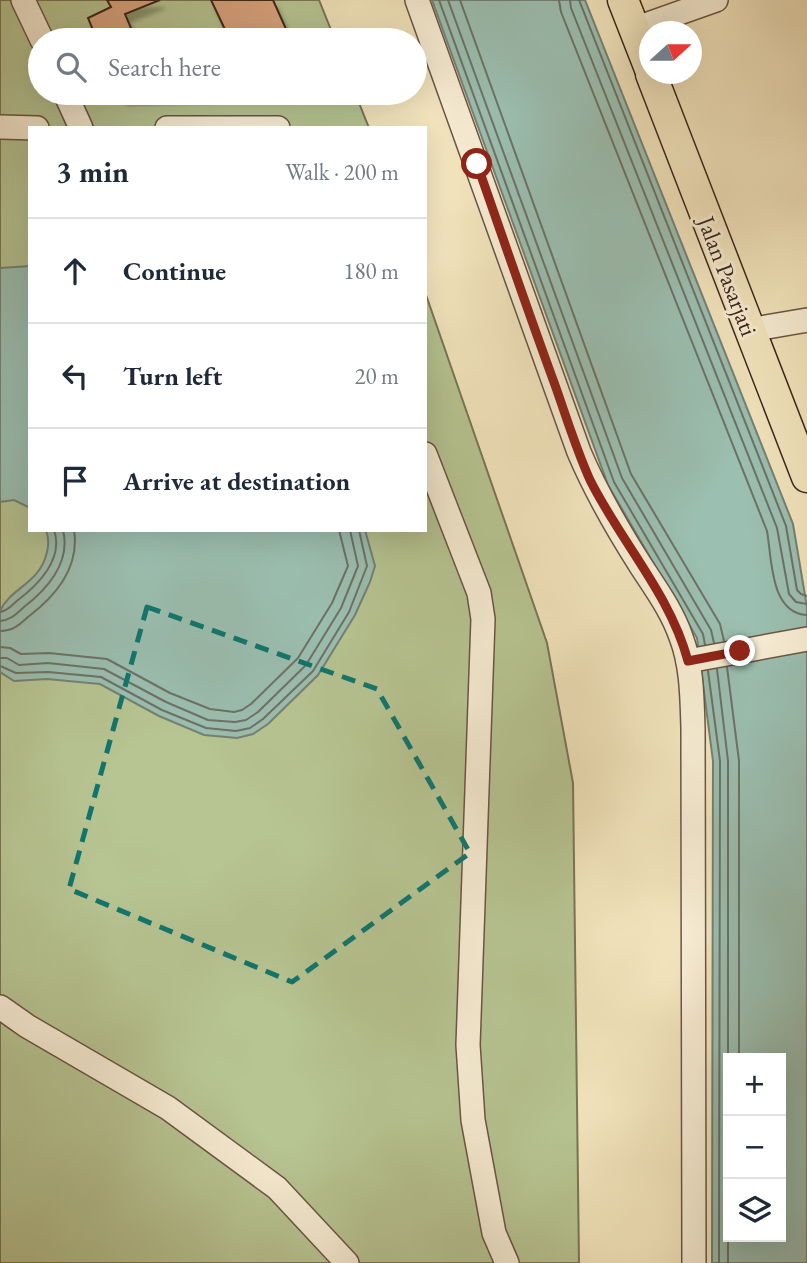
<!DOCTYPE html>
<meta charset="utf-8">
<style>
body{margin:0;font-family:"EB Garamond",serif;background:#f2f2f3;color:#1f2937}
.controls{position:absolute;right:21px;bottom:21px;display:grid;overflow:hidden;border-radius:0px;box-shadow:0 7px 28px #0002}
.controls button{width:63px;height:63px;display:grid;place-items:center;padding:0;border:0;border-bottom:2px solid #e0e1e3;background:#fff;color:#1f2937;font:35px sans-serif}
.compass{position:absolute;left:639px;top:21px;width:63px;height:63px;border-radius:50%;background:#fff;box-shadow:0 7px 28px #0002;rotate:69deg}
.stop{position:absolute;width:21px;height:21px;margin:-16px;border:5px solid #8f2418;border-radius:50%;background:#fff}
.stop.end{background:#8f2418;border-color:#fff;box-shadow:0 2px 7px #0008}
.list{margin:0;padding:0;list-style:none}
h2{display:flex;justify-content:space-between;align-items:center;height:91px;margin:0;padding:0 28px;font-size:30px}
h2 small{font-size:23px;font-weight:400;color:#747a83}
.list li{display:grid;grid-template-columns:46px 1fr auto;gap:21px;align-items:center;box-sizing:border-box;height:105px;padding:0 28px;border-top:2px solid #e0e1e3}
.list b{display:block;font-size:26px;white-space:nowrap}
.list em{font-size:23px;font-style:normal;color:#747a83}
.icon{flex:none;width:38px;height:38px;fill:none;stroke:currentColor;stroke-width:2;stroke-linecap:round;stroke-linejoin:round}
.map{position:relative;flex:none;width:807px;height:1263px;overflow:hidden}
.search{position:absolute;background:#fff;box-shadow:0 7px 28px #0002;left:28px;top:28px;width:399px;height:77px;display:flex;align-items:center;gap:18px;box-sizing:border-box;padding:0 24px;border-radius:38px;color:#747a83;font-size:26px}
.panel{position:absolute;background:#fff;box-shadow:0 7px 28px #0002;left:28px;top:126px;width:399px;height:406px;border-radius:0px}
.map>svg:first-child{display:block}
</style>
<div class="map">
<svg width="807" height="1263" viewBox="0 0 807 1263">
<defs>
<filter id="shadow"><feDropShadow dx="4.5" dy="8" stdDeviation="2" flood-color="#0004"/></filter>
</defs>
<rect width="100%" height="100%" fill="#f2e4bd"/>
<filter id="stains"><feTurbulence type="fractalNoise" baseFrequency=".00286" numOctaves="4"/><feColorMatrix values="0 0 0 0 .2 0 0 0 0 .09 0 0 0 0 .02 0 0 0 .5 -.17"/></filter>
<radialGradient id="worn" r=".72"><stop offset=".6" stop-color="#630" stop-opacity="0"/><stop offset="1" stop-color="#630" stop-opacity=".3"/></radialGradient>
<polygon fill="#b7c593" stroke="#7a7558" stroke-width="2" points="0,0 319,0 335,40 40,40 40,93 355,93 369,128 30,128 30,530 425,530 425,292 547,643 573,783 579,1263 0,1263"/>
<g fill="#9bbfb1" stroke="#758175" stroke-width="2" fill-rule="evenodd">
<path d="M432 0H585L793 524 807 607V1263H712L713 761 697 638 608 485ZM728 1058H781V1237H728Z"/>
<polygon points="30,266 30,508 14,500 0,502 0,268"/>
<path d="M46 530H365L375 566 370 582 355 615 318 675 268 724 253 734 237 738 204 735 159 716 100 684 47 679 14 681 0 672V611C11 587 40 584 47 552 49 544 49 538 46 530Z"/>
</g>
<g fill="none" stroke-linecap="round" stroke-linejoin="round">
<g stroke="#6c7266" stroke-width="2">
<polyline points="439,0 614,482 703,634 705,645"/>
<polyline points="448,0 622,478 711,630 714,643"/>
<polyline points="460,0 631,474 720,624 724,641"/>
<path d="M559 0 561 12 767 531C772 559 770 613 807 615"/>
<polyline points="570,0 571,8 777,528 789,594 796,602 807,604"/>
<polyline points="579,0 786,526 797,590 801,594 807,596"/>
<path d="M0 612C8 611 12 605 18 600 38 585 64 559 54 530"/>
<path d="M0 621C11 620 16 614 24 607 47 589 71 562 63 530"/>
<path d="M0 631C13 631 19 625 28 617 56 596 80 568 74 530"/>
<polyline points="0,647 10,648 21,654 49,653 107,659 170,693 210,709 234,712 242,710 251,704 298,658 332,603 348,566 339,530"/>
<polyline points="0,658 7,658 19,665 48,663 104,669 166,702 208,720 235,722 246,720 258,712 306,665 341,608 358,566 350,530"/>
<polyline points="0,666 16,673 48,672 101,677 162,710 206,728 236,731 250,728 263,719 313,671 349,612 367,566 359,530"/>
<polyline points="727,667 739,761 739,1058"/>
<polyline points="717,669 728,761 728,1263"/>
<polyline points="708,671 720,761 719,1263"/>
</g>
</g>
<g fill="#d8a47f" stroke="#3c251c" stroke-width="2" filter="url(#shadow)">
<polygon points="107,0 160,0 125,14 136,40 97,40 88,18 111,7"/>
<polygon points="211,0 273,0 291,40 256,40 255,37 249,40 230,40"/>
<polygon points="121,93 212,93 123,97"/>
</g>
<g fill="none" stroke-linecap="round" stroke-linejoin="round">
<g stroke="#6a5544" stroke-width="26">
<g id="minor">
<polyline points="23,0 42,40"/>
<path d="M417 0 579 452C596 492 618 530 641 566 656 589 672 611 681 637 692 666 692 697 693 728L694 1263"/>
<polyline points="634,29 716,0"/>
<polyline points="65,93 81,128"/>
<polyline points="0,127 37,128"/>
<polyline points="167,128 278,128"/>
<polyline points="749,330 807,320"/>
<polyline points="425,454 479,593 483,619 468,1045 473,1120 494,1233 507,1263"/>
<polyline points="688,661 807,639"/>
<polyline points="0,1007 27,1026 168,1108 277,1188 347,1263"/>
</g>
</g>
<g stroke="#3c251c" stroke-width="33">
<g id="major">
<polyline points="623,0 650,69"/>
<polyline points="651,74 807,477"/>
</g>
</g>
<use href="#minor" stroke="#f7edd4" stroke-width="23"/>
<use href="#major" stroke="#f2e4bd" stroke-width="30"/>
</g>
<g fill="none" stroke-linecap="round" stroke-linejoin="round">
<path stroke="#8f2418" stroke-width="9" d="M477 164C503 238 528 312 555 385 566 416 576 449 590 480 621 542 670 594 688 661L740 651"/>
</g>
<path fill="none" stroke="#0f766e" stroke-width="5" stroke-dasharray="14 9" stroke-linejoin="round" d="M147 607 377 689 470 853 292 982 69 889Z"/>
<g text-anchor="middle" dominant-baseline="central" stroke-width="6" stroke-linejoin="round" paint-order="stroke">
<g font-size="24" fill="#3c251c" stroke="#f7edd4">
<text transform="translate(728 276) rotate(69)">Jalan Pasarjati</text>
</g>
</g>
<rect width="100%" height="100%" filter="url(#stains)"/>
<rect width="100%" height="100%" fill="url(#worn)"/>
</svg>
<div class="controls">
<button>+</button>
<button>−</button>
<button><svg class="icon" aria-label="layers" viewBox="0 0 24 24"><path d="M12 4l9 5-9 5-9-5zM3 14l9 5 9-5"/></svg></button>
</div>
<svg class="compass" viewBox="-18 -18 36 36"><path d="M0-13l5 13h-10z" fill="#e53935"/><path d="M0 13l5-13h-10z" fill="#747a83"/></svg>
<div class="stop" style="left:477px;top:164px"></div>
<div class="stop end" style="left:740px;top:651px"></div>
<div class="search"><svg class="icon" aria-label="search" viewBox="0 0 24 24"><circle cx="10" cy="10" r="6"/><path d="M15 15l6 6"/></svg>Search here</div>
<section class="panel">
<h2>3 min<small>Walk · 200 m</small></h2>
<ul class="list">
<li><svg class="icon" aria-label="ahead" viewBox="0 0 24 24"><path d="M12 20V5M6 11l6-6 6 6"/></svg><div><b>Continue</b></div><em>180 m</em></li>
<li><svg class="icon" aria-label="left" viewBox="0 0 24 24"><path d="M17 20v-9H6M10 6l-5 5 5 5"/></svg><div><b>Turn left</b></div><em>20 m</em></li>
<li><svg class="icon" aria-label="arrive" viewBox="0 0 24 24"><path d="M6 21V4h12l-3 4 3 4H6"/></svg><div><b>Arrive at destination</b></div></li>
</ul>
</section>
</div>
